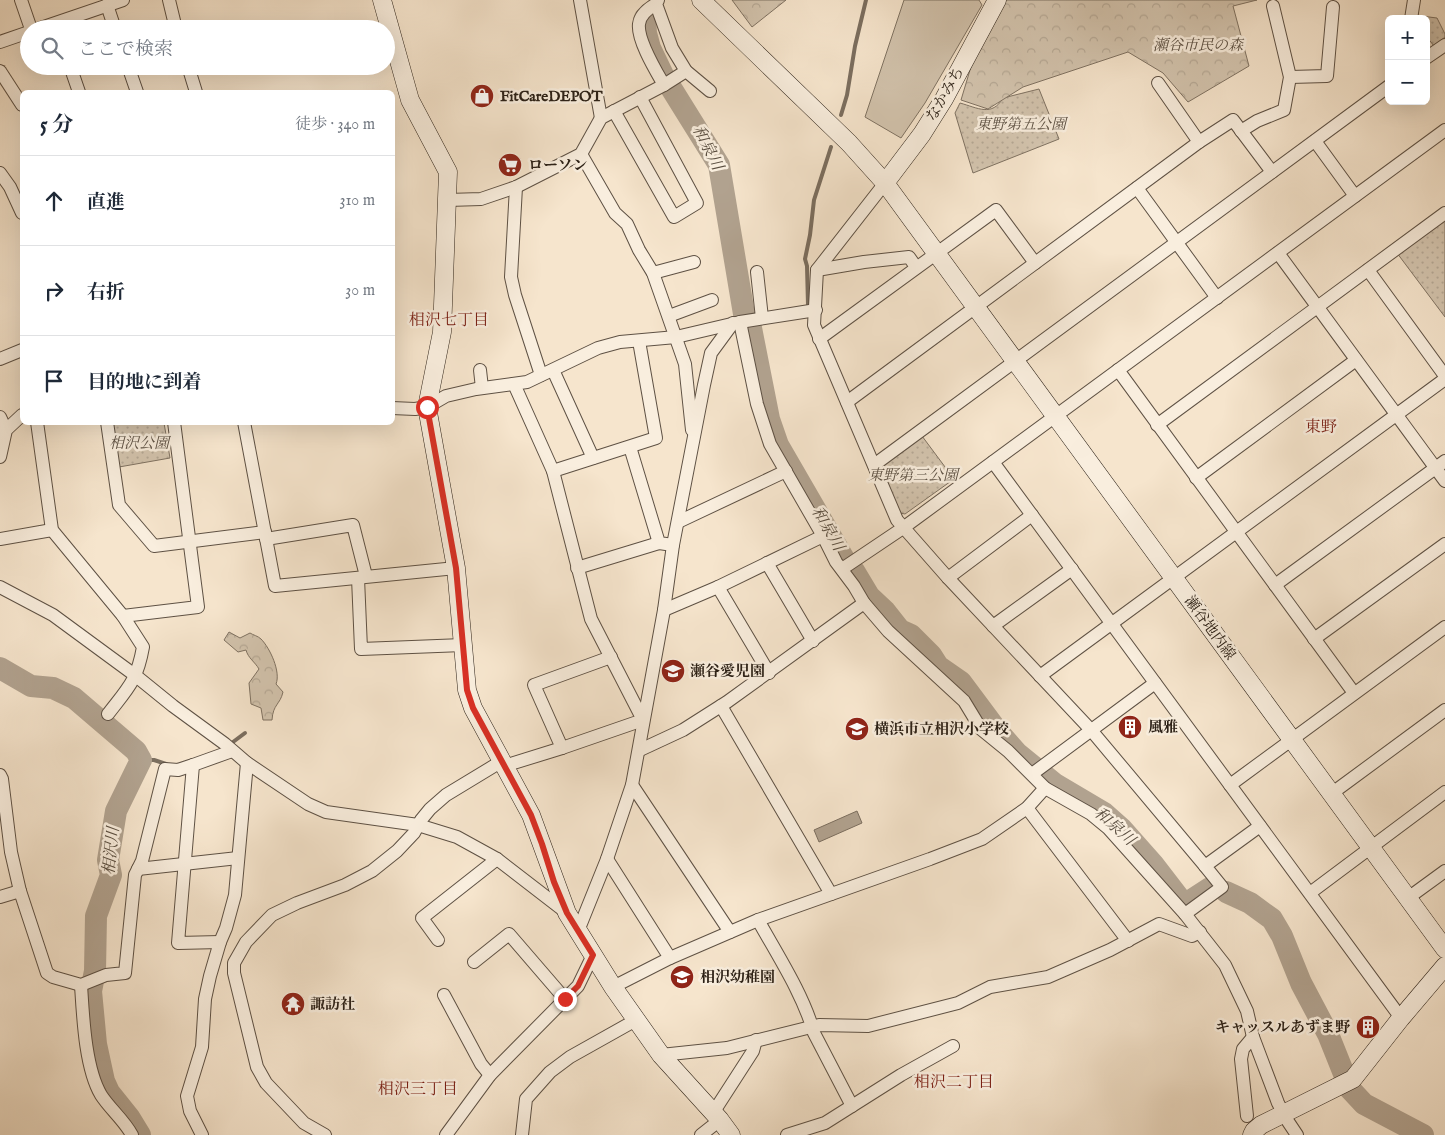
<!DOCTYPE html>
<html lang="ja">
<meta charset="utf-8">
<style>
body{margin:0;font-family:"IM FELL English","Noto Serif JP",serif;background:#f2f2f3;color:#1f2937}
.controls{position:absolute;right:15px;top:15px;display:grid;overflow:hidden;border-radius:8px;box-shadow:0 5px 20px #0002}
.controls button{width:45px;height:45px;display:grid;place-items:center;padding:0;border:0;border-bottom:1px solid #e0e1e3;background:#fff;color:#1f2937;font:25px sans-serif}
.stop{position:absolute;width:15px;height:15px;margin:-11px;border:4px solid #d93025;border-radius:50%;background:#fff}
.stop.end{background:#d93025;border-color:#fff;box-shadow:0 1px 5px #0008}
.list{margin:0;padding:0;list-style:none}
h2{display:flex;justify-content:space-between;align-items:center;height:65px;margin:0;padding:0 20px;font-size:21px}
h2 small{font-size:16px;font-weight:400;color:#747a83}
.list li{display:grid;grid-template-columns:32px 1fr auto;gap:15px;align-items:center;box-sizing:border-box;height:90px;padding:0 20px;border-top:1px solid #e0e1e3}
.list b{display:block;font-size:19px;white-space:nowrap}
.list em{font-size:16px;font-style:normal;color:#747a83}
.icon{flex:none;width:28px;height:28px;fill:none;stroke:currentColor;stroke-width:2;stroke-linecap:round;stroke-linejoin:round}
.map{position:relative;flex:none;width:1445px;height:1135px;overflow:hidden}
.search{position:absolute;background:#fff;box-shadow:0 5px 20px #0002;left:20px;top:20px;width:375px;height:55px;display:flex;align-items:center;gap:12px;box-sizing:border-box;padding:0 18px;border-radius:28px;color:#747a83;font-size:19px}
.panel{position:absolute;background:#fff;box-shadow:0 5px 20px #0002;left:20px;top:90px;width:375px;height:335px;border-radius:8px}
.map>svg:first-child{display:block}
</style>
<div class="map">
<svg width="1445" height="1135" viewBox="0 0 1445 1135">
<defs>
<pattern id="grass-dots" width="8" height="8" patternUnits="userSpaceOnUse" patternTransform="scale(1.25)"><rect width="8" height="8" fill="#d3c4ae"/><path d="M2 2h.1M6 6h.1" fill="none" stroke="#b5a895" stroke-width="1.8" stroke-linecap="round"/></pattern>
<pattern id="forest-crowns" width="20" height="18" patternUnits="userSpaceOnUse" patternTransform="scale(1.25)"><rect width="20" height="18" fill="#d3c4ae"/><path d="M2 6a3 3 0 1 1 6 0M12 15a3 3 0 1 1 6 0" fill="none" stroke="#b5a895"/></pattern>
</defs>
<rect width="100%" height="100%" fill="#f6e5cd"/>
<filter id="stains"><feTurbulence type="fractalNoise" baseFrequency=".004" numOctaves="4"/><feColorMatrix values="0 0 0 0 .2 0 0 0 0 .09 0 0 0 0 .02 0 0 0 .5 -.17"/></filter>
<radialGradient id="worn" r=".72"><stop offset=".6" stop-color="#630" stop-opacity="0"/><stop offset="1" stop-color="#630" stop-opacity=".3"/></radialGradient>
<g fill="url(#grass-dots)" stroke="#7f7262">
<polygon points="1413,15 1437,18 1445,34 1445,37 1434,46 1426,36 1426,19 1413,19"/>
<path d="M1039 89 1059 139 973 173 955 113 960 103C978 108 992 117 1003 98Z"/>
<polygon points="1445,217 1445,317 1397,253"/>
<polygon points="112,423 164,423 170,458 119,467"/>
<polygon points="922,436 954,479 905,514 900,513 879,464"/>
</g>
<g fill="url(#forest-crowns)" stroke="#7f7262">
<polygon points="732,0 786,0 752,27"/>
<polygon points="1003,0 1257,0 1233,6 1249,66 1188,102 1163,73 1128,52 1023,87 988,109 961,100 973,60"/>
<path d="M229 632 240 638 250 633C253 635 258 636 261 639 270 648 281 672 276 684L283 692C280 705 273 704 272 720H263L261 708 251 704 249 683 259 669C255 662 248 658 246 650L238 652 224 640Z"/>
</g>
<polygon fill="#d3c4ae" stroke="#7f7262" points="904,0 979,0 982,5 925,103 901,138 865,117"/>
<polygon fill="#b1a28f" stroke="#7b6e5f" points="857,811 862,823 819,842 814,830"/>
<g fill="none" stroke-linecap="round" stroke-linejoin="round">
<g stroke="#7b6e5f" stroke-width="4">
<polyline points="841,115 847,95 855,46 866,0"/>
<polyline points="808,305 807,266 805,259 810,235 814,200 831,147"/>
<polyline points="229,745 245,733"/>
<polyline points="141,760 154,760 166,764"/>
</g>
<g stroke="#b1a28f" stroke-width="22">
<polyline points="649,14 645,18 646,33 650,48 663,75 719,165 744,314 751,328 769,419 778,445 844,559 854,571 869,596 885,611 900,630 911,635 931,655 938,666 961,682 996,729 1017,753 1055,784 1104,813 1122,829 1153,864 1183,903 1187,903 1210,888 1212,888"/>
<polyline points="0,668 31,686 53,688 74,698 136,751 141,760 116,811 108,860 111,875 96,916 95,971 91,991 96,1044 104,1081 109,1092 129,1117 140,1135"/>
<polyline points="1226,892 1250,903 1272,919 1282,936 1301,983 1328,1034 1350,1089 1364,1104 1423,1135"/>
</g>
<g stroke="#5e5144" stroke-width="14">
<g id="street">
<polyline points="21,0 31,29"/>
<polyline points="169,0 176,29"/>
<polyline points="580,0 601,118"/>
<polyline points="658,0 656,4 672,48 686,71 710,91"/>
<path d="M656 4C649 8 640 15 639 24 637 40 656 71 664 85"/>
<polyline points="107,5 115,29"/>
<polyline points="1411,19 1414,0"/>
<polyline points="38,29 123,0"/>
<polyline points="0,42 29,32"/>
<polyline points="1426,58 1445,45"/>
<polyline points="70,66 79,92"/>
<polyline points="128,66 137,92"/>
<polyline points="188,66 196,92"/>
<polyline points="0,71 22,105"/>
<polyline points="1290,77 1327,76 1333,7"/>
<polyline points="1158,83 1199,142"/>
<polyline points="614,111 674,217 697,203 640,97"/>
<polyline points="1241,131 1257,121 1284,110 1290,77 1273,6"/>
<polyline points="1315,141 1355,196"/>
<polyline points="581,154 615,213 627,224 639,250 653,273 685,364 692,430"/>
<polyline points="0,173 10,187 22,213"/>
<polyline points="885,183 817,270 814,325 897,520 948,578 1091,730 1205,866"/>
<polyline points="516,187 511,277 515,295 541,375"/>
<polyline points="1137,188 1217,298"/>
<polyline points="448,200 481,199 516,187 581,154 601,118 664,85 686,71"/>
<polyline points="1278,253 1445,481"/>
<polyline points="817,270 864,262 909,257 916,267"/>
<polyline points="1368,270 1445,376"/>
<polyline points="757,272 762,318"/>
<polyline points="653,273 694,262"/>
<polyline points="669,316 712,300"/>
<polyline points="740,322 757,404 770,444 823,536 836,562 854,586 864,603 888,631 964,701 981,729 1008,751 1045,788 1091,814 1108,828 1185,914 1225,965 1247,1011 1253,1037 1278,1103 1287,1120 1297,1135"/>
<polyline points="819,339 996,210 1035,263"/>
<polyline points="0,359 22,350"/>
<polyline points="480,370 482,388"/>
<polyline points="553,370 593,458"/>
<polyline points="1118,370 1354,693"/>
<polyline points="847,402 1199,142 1233,120 1272,172"/>
<polyline points="392,408 415,409 427,407 446,396 476,389 527,382 598,348 620,342 676,337 740,322 816,310"/>
<polyline points="0,417 6,430"/>
<path d="M37 422 52 530 123 616 143 647C137 681 128 688 108 714"/>
<polyline points="107,422 119,505 154,546 265,532"/>
<polyline points="244,422 275,586 456,568"/>
<polyline points="1157,425 1445,213"/>
<polyline points="630,447 659,543 673,545"/>
<polyline points="0,457 6,430 22,415"/>
<polyline points="993,462 1401,1018"/>
<polyline points="874,465 1389,86"/>
<polyline points="553,471 656,438 639,341"/>
<polyline points="1196,478 1356,360"/>
<polyline points="678,522 786,471"/>
<polyline points="0,539 52,530"/>
<polyline points="266,539 353,525 366,576"/>
<polyline points="767,563 813,641"/>
<polyline points="577,568 659,543"/>
<polyline points="842,569 903,528 1445,130"/>
<polyline points="358,578 361,649 463,645"/>
<polyline points="948,578 1032,515"/>
<polyline points="1275,585 1445,461"/>
<polyline points="0,587 53,615 136,676 173,706 225,744 247,763 308,804 326,812 418,825 457,837 497,859 567,913"/>
<polyline points="718,587 769,673"/>
<polyline points="664,610 718,587 823,536"/>
<polyline points="123,616 198,607 174,422"/>
<polyline points="993,626 1072,569"/>
<polyline points="1314,639 1445,544"/>
<polyline points="1040,676 1445,379"/>
<polyline points="721,706 831,894"/>
<polyline points="562,748 534,685 611,657"/>
<polyline points="640,750 683,730 727,702 864,603"/>
<polyline points="193,765 232,751"/>
<polyline points="504,766 562,748 643,720 591,619 553,471 514,384"/>
<polyline points="1032,774 1155,683"/>
<polyline points="0,775 2,779 11,852 20,891 47,973 53,977 81,985 106,975 125,973 135,875 142,861 165,769 178,770 193,765 178,943 220,942"/>
<polyline points="632,785 730,932"/>
<polyline points="1230,785 1445,627"/>
<polyline points="1331,794 1445,710"/>
<polyline points="1027,808 1128,941"/>
<polyline points="607,859 670,958"/>
<polyline points="138,869 238,858"/>
<polyline points="1310,893 1445,792"/>
<polyline points="0,897 20,891"/>
<polyline points="1408,898 1445,871"/>
<polyline points="1185,914 1222,887 1205,866 1260,826"/>
<path d="M758 920C778 956 803 994 814 1033L852 1106"/>
<polyline points="578,931 607,859 632,785 664,610 673,545 704,385 711,353 733,323"/>
<polyline points="438,940 422,918 497,859"/>
<polyline points="474,962 509,934 565,999"/>
<path d="M81 985C83 1016 85 1068 101 1095 110 1109 124 1120 132 1135"/>
<polyline points="613,987 670,958 758,920 930,859 982,839 1027,808 1045,788"/>
<polyline points="444,995 481,1064 490,1075"/>
<polyline points="661,1055 727,1048 819,1025 868,1026 958,1003 990,987 1048,977 1110,950 1159,924 1192,936 1200,932"/>
<polyline points="713,1113 753,1051 756,1040"/>
<polyline points="1247,1116 1241,1059 1243,1049 1253,1037"/>
<polyline points="202,1135 190,1111 187,1096 202,1047 205,999 210,976 220,942 226,928 235,895 247,763"/>
<polyline points="325,1135 304,1123 266,1083 257,1067 234,973 234,963 246,942 272,915 297,903 345,885 372,871 397,851 414,833 421,820 430,809 446,795 502,761"/>
<polyline points="446,1135 490,1075 578,986 593,955"/>
<polyline points="522,1135 526,1099 550,1072 570,1057 636,1020"/>
<polyline points="701,1135 720,1120"/>
<polyline points="787,1135 825,1123 901,1075 953,1046"/>
</g>
</g>
<g stroke="#2b2016" stroke-width="19">
<g id="secondary">
<polyline points="382,0 410,100 448,172 442,332 427,407 456,568 467,690 473,708 531,815 567,913 613,987 661,1055 720,1120 731,1135"/>
<polyline points="701,0 849,143 885,183 1445,949"/>
<polyline points="885,183 922,134 944,99 997,0"/>
<polyline points="1252,1135 1254,1131 1261,1125 1353,1079 1401,1018 1445,966"/>
</g>
</g>
<use href="#street" stroke="#f9eede" stroke-width="12"/>
<use href="#secondary" stroke="#f9eede" stroke-width="18"/>
</g>
<g fill="none" stroke-linecap="round" stroke-linejoin="round">
<polyline stroke="#d93025" stroke-width="6" points="427,407 456,568 467,690 473,708 531,815 542,844 554,882 567,913 593,955 578,986 565,999"/>
</g>
<defs>
<g id="shop-disc" transform="scale(1.25)"><circle r="9.5" fill="#8f2418" stroke="#f9eede"/><path d="M-5-2.5h2.3a2.7 3.5 0 0 1 5.4 0H5L5.5 6h-11ZM-1.5-2.5h3a1.5 2.3 0 0 0-3 0Z" fill="#fff"/></g>
<g id="supermarket-disc" transform="scale(1.25)"><circle r="9.5" fill="#8f2418" stroke="#f9eede"/><path d="M-6-5.5h2.5l.6 2H6L4.5 2H-2.5L-4.4-4H-6ZM-1.5 3.2a1.3 1.3 0 1 0 .1 0ZM3 3.2a1.3 1.3 0 1 0 .1 0Z" fill="#fff"/></g>
<g id="school-disc" transform="scale(1.25)"><circle r="9.5" fill="#8f2418" stroke="#f9eede"/><path d="M0-5L7-2L0 1L-7-2ZM-4 1L0 2.5L4 1V4Q0 6-4 4Z" fill="#fff"/></g>
<g id="building-disc" transform="scale(1.25)"><circle r="9.5" fill="#8f2418" stroke="#f9eede"/><path d="M-4-6H4V6H1V3H-1V6H-4ZM-2.5-4.3h1.7v1.8h-1.7ZM.8-4.3h1.7v1.8H.8ZM-2.5-1h1.7V.8h-1.7ZM.8-1h1.7V.8H.8Z" fill="#fff"/></g>
<g id="temple-disc" transform="scale(1.25)"><circle r="9.5" fill="#8f2418" stroke="#f9eede"/><path d="M0-6L5-2H3V0L6.5 2.5H4V6H1.5V3h-3V6H-4V2.5H-6.5L-3 0V-2H-5Z" fill="#fff"/></g>
</defs>
<g fill-rule="evenodd">
<use href="#shop-disc" x="482" y="96"/>
<use href="#supermarket-disc" x="510" y="165"/>
<use href="#school-disc" x="673" y="671"/>
<use href="#building-disc" x="1130" y="727"/>
<use href="#school-disc" x="857" y="729"/>
<use href="#school-disc" x="682" y="977"/>
<use href="#temple-disc" x="293" y="1004"/>
<use href="#building-disc" x="1368" y="1027"/>
</g>
<g text-anchor="middle" dominant-baseline="central" stroke-width="5" stroke-linejoin="round" paint-order="stroke">
<g font-size="15" font-style="italic" fill="#5d5144" stroke="#f9eede">
<text x="1198" y="45">瀬谷市民の森</text>
<text x="1021" y="124">東野第五公園</text>
<text x="139" y="443">相沢公園</text>
<text x="913" y="475">東野第三公園</text>
</g>
<g font-size="15" fill="#2b2016" stroke="#f9eede">
<text transform="translate(945 94) rotate(-60)">なかみち</text>
<text transform="translate(1210 628) rotate(54)">瀬谷地内線</text>
</g>
<g font-size="15" font-weight="bold" fill="#2b2016" stroke="#f9eede" text-anchor="start">
<text x="500" y="96">FitCareDEPOT</text>
<text x="528" y="165">ローソン</text>
<text x="690" y="671">瀬谷愛児園</text>
<text x="1148" y="727">風雅</text>
<text x="874" y="729">横浜市立相沢小学校</text>
<text x="700" y="977">相沢幼稚園</text>
<text x="310" y="1004">諏訪社</text>
<text x="1350" y="1027" text-anchor="end">キャッスルあずま野</text>
</g>
<g font-size="16" font-style="italic" fill="#5a4e40" stroke="#f9eede">
<text transform="translate(707 148) rotate(63)">和泉川</text>
<text transform="translate(827 529) rotate(60)">和泉川</text>
<text transform="translate(1114 827) rotate(42)">和泉川</text>
<text transform="translate(112 851) rotate(-84)">相沢川</text>
</g>
<g font-size="16" fill="#7a1f14" stroke="#f9eede">
<text x="449" y="321">相沢七丁目</text>
<text x="1321" y="428">東野</text>
<text x="954" y="1083">相沢二丁目</text>
<text x="418" y="1090">相沢三丁目</text>
</g>
</g>
<rect width="100%" height="100%" filter="url(#stains)"/>
<rect width="100%" height="100%" fill="url(#worn)"/>
</svg>
<div class="controls">
<button>+</button>
<button>−</button>
</div>
<div class="stop" style="left:427px;top:407px"></div>
<div class="stop end" style="left:565px;top:999px"></div>
<div class="search"><svg class="icon" aria-label="search" viewBox="0 0 24 24"><circle cx="10" cy="10" r="6"/><path d="M15 15l6 6"/></svg>ここで検索</div>
<section class="panel">
<h2>5 分<small>徒歩 · 340 m</small></h2>
<ul class="list">
<li><svg class="icon" aria-label="ahead" viewBox="0 0 24 24"><path d="M12 20V5M6 11l6-6 6 6"/></svg><div><b>直進</b></div><em>310 m</em></li>
<li><svg class="icon" aria-label="right" viewBox="0 0 24 24"><path d="M7 20v-9h11M14 6l5 5-5 5"/></svg><div><b>右折</b></div><em>30 m</em></li>
<li><svg class="icon" aria-label="arrive" viewBox="0 0 24 24"><path d="M6 21V4h12l-3 4 3 4H6"/></svg><div><b>目的地に到着</b></div></li>
</ul>
</section>
</div>
